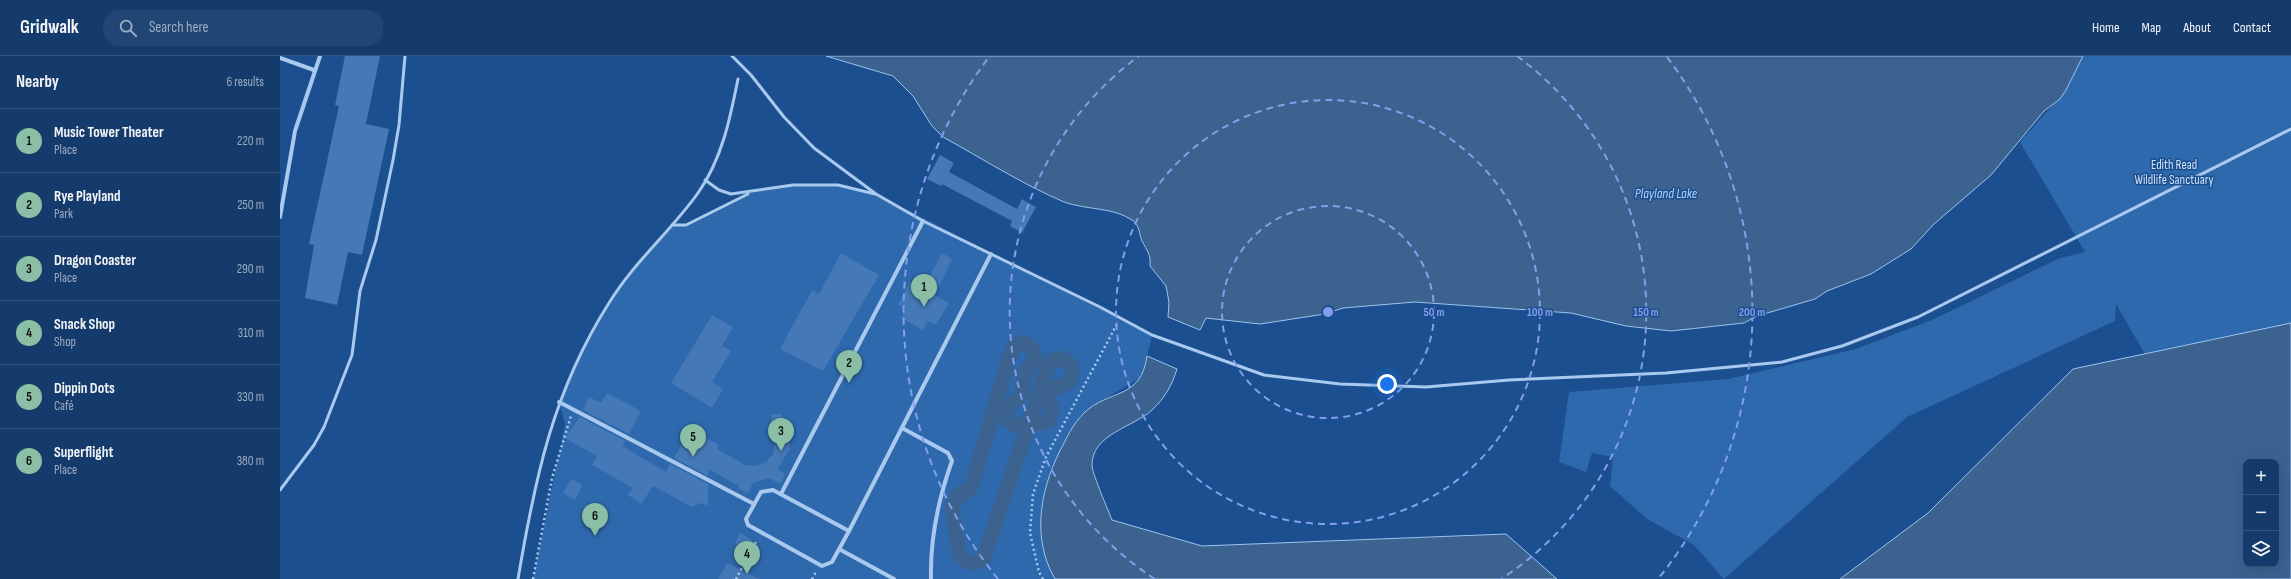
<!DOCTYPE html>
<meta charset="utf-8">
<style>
body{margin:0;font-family:"Sofia Sans Condensed",sans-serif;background:#214673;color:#f1f3f6}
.controls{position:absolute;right:12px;bottom:12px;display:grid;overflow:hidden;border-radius:8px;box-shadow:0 4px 16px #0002}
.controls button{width:36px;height:36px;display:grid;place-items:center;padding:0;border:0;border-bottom:1px solid #33557e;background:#143b6b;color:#f1f3f6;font:20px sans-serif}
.you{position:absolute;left:1107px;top:328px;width:14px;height:14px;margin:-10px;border:3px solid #fff;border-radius:50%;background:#1a73e8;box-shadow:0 0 0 6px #1a73e833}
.badge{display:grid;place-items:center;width:26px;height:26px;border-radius:50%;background:#8abfa5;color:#111;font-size:13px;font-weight:700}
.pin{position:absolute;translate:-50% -33px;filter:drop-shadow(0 1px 2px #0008)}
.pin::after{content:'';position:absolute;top:21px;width:14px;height:12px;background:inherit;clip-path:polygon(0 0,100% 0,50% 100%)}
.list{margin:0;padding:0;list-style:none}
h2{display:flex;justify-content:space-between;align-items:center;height:52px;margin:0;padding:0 16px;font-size:17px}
h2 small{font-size:13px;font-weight:400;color:#9dadc1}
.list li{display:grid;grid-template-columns:26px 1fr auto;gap:12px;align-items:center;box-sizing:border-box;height:64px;padding:0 16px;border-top:1px solid #33557e}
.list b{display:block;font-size:15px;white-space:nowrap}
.list p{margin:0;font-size:13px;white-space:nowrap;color:#9dadc1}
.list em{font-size:13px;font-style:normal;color:#9dadc1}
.icon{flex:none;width:22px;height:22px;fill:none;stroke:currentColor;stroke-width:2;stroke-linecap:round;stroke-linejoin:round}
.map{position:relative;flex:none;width:2011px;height:523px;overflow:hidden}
header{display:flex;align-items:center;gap:24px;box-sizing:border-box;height:56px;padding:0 20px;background:#143b6b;border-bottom:1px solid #33557e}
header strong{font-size:19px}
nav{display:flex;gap:22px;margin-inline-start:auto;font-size:14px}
.search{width:280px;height:36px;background:#214673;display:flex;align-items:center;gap:10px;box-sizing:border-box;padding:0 14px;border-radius:16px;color:#9dadc1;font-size:15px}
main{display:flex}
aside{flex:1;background:#143b6b}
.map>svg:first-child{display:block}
</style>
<header>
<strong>Gridwalk</strong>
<div class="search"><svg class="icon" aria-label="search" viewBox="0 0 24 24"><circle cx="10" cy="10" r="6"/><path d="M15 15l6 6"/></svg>Search here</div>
<nav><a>Home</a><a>Map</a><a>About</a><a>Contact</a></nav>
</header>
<main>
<aside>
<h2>Nearby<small>6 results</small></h2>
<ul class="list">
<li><span class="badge">1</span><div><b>Music Tower Theater</b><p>Place</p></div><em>220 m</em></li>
<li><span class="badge">2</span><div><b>Rye Playland</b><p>Park</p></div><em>250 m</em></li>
<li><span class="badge">3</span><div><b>Dragon Coaster</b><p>Place</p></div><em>290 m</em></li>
<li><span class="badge">4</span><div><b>Snack Shop</b><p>Shop</p></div><em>310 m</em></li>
<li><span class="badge">5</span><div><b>Dippin Dots</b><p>Café</p></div><em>330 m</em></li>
<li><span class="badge">6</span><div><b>Superflight</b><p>Place</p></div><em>380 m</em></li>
</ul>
</aside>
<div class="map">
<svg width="2011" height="523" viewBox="0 0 2011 523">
<rect width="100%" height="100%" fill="#1b4f8f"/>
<g fill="#2e69ad">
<polygon points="1803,0 2011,0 2011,267 1865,298 1836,248 1835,265 1627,361 1444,523 1414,489 1367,463 1330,430 1333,401 1312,397 1306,416 1279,406 1289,336 1448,323 1576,293 1652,264 1780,202 1805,196 1740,86 1786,34"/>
<polygon points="513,129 558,129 596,138 872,279 863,320 810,352 770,513 775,523 253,523 285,368 279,346 301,296 349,217 392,169 406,169 470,137"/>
</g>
<g fill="#3c6290" stroke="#9cc4f0" fill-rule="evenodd">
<path d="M546 0H1803L1786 34 1780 43 1764 55 1711 119 1654 168 1631 193 1591 218 1547 235 1535 243 1477 260 1464 267 1391 275 1346 270 1291 257 1135 246 1063 252 1045 258 980 268 926 262 920 274 888 261 889 246 886 230 870 210C871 198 867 195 862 185 859 178 860 169 852 164 833 151 806 154 784 146 742 128 703 103 663 81L652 70 633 40 613 20Z"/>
<path d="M2011 267V523H1560L1648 457 1793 313ZM1966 406H1996V508H1966Z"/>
<path d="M867 300 897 313C892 329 885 342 872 354 854 371 811 378 812 410 813 419 828 454 832 464L922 490 1226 478 1277 523H775C750 480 761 429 784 387 789 377 795 366 804 357 829 333 861 344 867 300Z"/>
</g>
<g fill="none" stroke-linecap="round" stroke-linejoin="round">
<path stroke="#3c6290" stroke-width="15" d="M729 302 735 289 742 286 750 290 756 303 744 317 741 339 729 351 726 358 727 364 736 370C748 367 757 369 768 365L772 354 767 341C772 330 779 331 789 326 795 315 793 308 782 302L772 305C760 325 755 350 748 371 733 415 718 460 703 504 692 509 685 507 679 497L672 450 678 440 691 432 729 302"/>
</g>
<g fill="#4478b7">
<polygon points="65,0 100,0 86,68 109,73 82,199 68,196 57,249 25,242 34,189 29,188 59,50 55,49"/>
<polygon points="660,99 674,107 669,116 737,153 742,143 756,151 742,177 730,170 732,165 662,128 661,130 647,123"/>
<polygon points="561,197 599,219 543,315 500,293 532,234 539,238"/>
<polygon points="662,197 672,203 655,239 669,247 656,269 648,265 643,274 621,262 626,253 618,249 630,226 643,233"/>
<polygon points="432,259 453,271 442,290 451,295 432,326 443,333 432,352 391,327"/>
<polygon points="327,337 361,355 349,378 303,354 309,341 321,347"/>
<polygon points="491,358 502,358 510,392 498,413 505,418 500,428 489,422 473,427 468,437 458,432 459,430 428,413 428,420 394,402 410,373 439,389 437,393 465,409 476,410 486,406 493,398 495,388"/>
<polygon points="300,361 345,385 342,390 386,416 390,408 428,428 428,450 422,447 412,451 373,430 361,448 348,439 353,432 312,409 317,400 285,382"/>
<polygon points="291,423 303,429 295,444 283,437"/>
<polygon points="460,477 472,484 466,494 455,487"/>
<polygon points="447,507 479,523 438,523"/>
</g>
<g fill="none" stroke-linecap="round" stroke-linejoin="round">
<g stroke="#a9c9ee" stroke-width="2.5" stroke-dasharray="2 3" stroke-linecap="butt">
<polyline points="253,523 272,422 291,360"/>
<polyline points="456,523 477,484"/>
<polyline points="532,523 536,516"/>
<polyline points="763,523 759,516 750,477 753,438 766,401 837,268"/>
</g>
<g stroke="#a9c9ee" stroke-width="3">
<polyline points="452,0 471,19 504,61 534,92 596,138 643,165 820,251 872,279 984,319 1060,328 1146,331 1229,324 1386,317 1502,306 1562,290 1638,261 2011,73"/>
<polyline points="425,124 439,134 451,138 513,129 558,129 595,138"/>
<polyline points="392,169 406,169 468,138"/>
<polyline points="0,434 34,389 44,371 72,299 80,235 96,184 113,104 119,69 125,0"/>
<path d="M238 523C255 422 273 335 329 247 354 206 391 175 418 137 442 103 450 63 458 23"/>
</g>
<g stroke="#a9c9ee" stroke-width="4">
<polyline points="0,2 34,14"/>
<polyline points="0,161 15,75 40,0"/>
<polyline points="279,346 474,448"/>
<path d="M622 372 668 397 672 405C658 444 650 482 651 523"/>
<polygon points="493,434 569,475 552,506 542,510 468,469 466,463 481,436"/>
<polyline points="501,438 643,165"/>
<polyline points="569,475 711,198"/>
<polyline points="559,493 614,523"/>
</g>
</g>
<g fill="none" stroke="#839eea" stroke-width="2" stroke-dasharray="7 5">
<circle cx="1048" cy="256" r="106"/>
<circle cx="1048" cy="256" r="212"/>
<path d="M875 523A318 318 0 0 1 859 0M1237 0A318 318 0 0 1 1221 523"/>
<path d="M718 523A424 424 0 0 1 709 1M1387 1A424 424 0 0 1 1378 523"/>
</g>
<g text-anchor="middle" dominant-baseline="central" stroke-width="3" stroke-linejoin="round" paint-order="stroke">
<g font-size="13" fill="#cfe3fa" stroke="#1b4f8f">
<text x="1894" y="109">Edith Read<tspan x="1894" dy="15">Wildlife Sanctuary</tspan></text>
</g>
<g font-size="14" font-style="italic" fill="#b5d3f5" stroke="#1b4f8f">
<text x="1386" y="137">Playland Lake</text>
</g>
</g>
<circle cx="1048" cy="256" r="6" fill="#839eea" stroke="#1b4f8f" stroke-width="2"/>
<g font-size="12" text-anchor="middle" font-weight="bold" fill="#839eea" stroke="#1b4f8f" stroke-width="3" stroke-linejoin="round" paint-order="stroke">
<text x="1154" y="260">50 m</text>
<text x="1260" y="260">100 m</text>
<text x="1366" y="260">150 m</text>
<text x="1472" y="260">200 m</text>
</g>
</svg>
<div class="controls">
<button>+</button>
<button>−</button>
<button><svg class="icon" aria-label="layers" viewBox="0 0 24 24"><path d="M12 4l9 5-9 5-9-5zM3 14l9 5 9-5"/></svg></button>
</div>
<div class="you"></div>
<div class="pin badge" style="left:644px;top:251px">1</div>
<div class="pin badge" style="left:569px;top:327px">2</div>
<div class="pin badge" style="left:501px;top:395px">3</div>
<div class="pin badge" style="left:467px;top:518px">4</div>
<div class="pin badge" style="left:413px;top:401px">5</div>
<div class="pin badge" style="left:315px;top:480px">6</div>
</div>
</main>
